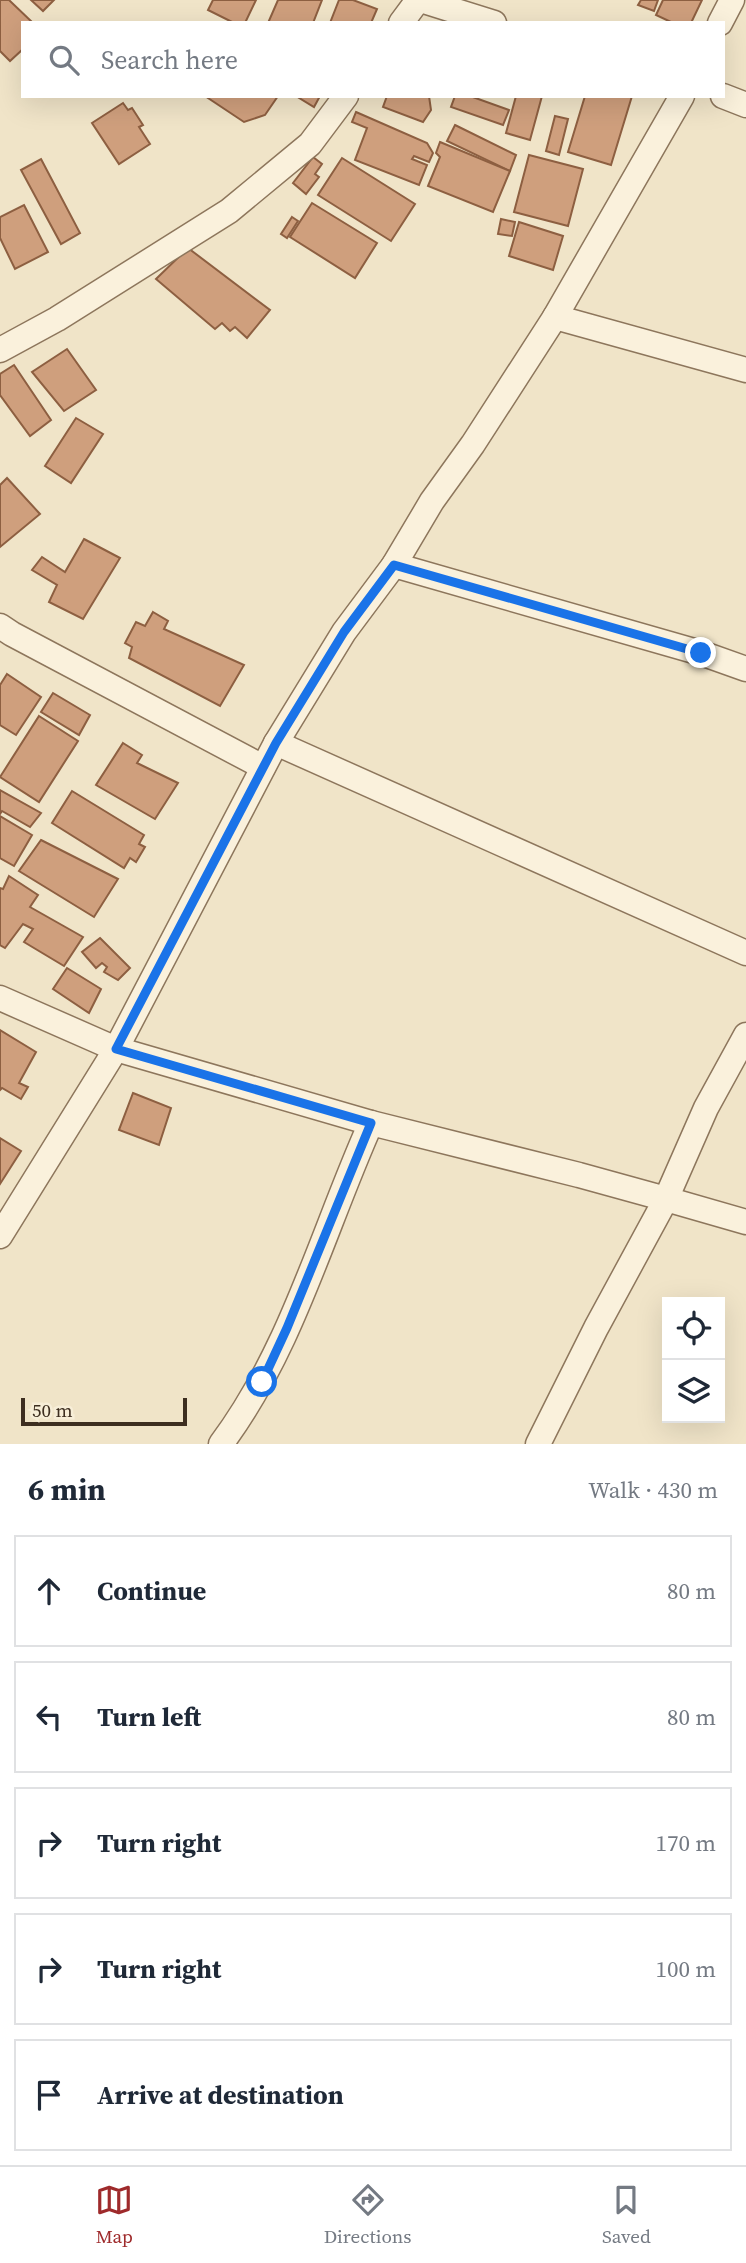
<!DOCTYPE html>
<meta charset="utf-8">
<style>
body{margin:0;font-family:"Source Serif 4",serif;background:#f2f2f3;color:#1f2937}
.controls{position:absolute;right:21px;bottom:21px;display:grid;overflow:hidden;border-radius:0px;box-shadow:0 7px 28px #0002}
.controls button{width:63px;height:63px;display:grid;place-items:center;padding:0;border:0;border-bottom:2px solid #e0e1e3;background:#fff;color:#1f2937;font:35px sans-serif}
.scale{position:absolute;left:21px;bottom:18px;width:166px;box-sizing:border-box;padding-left:7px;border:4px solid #3d2e20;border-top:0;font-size:19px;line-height:24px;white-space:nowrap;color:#3d2e20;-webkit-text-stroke:5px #f7eed8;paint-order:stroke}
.stop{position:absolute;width:21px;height:21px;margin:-16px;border:5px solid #1a73e8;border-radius:50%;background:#fff}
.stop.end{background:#1a73e8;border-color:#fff;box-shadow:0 2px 7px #0008}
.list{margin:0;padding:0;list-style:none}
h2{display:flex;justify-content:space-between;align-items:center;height:91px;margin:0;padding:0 28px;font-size:30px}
h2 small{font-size:23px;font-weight:400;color:#747a83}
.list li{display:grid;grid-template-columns:46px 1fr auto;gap:21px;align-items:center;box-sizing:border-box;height:112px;margin:0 14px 14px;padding:0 14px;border:2px solid #e0e1e3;border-radius:0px}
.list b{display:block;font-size:26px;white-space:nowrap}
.list em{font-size:23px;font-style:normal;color:#747a83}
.icon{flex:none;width:38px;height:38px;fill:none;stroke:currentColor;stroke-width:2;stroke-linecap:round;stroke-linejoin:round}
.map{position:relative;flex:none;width:746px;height:1444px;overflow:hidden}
.search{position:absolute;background:#fff;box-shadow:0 7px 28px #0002;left:21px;right:21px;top:21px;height:77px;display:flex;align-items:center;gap:18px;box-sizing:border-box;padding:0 24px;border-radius:0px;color:#747a83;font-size:26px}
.sheet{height:721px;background:#fff}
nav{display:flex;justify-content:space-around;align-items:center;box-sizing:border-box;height:98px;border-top:2px solid #e0e1e3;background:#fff;font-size:19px;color:#747a83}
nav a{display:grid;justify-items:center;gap:4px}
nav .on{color:#9e2a2b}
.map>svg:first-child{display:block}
</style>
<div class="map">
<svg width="746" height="1444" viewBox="0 0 746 1444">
<rect width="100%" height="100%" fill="#f0e4c8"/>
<g fill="#cf9f7d" stroke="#8d5f41" stroke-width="2">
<polygon points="0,0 9,0 33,23 23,23 23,49 10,61 0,51"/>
<polygon points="31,0 54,0 43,11"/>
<polygon points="213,0 256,0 245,23 234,23 208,10"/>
<polygon points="278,0 322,0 313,23 268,23"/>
<polygon points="339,0 353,0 377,9 371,23 330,23"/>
<polygon points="641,0 658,0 654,11 638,5"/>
<polygon points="663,0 702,0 691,23 673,23 656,15"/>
<polygon points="205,96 278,96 265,115 244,122"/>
<polygon points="296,96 320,96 314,107"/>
<polygon points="387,96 429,96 431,110 423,122 383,107"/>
<polygon points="455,96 470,96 509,110 503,125 451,107"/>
<polygon points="516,96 542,96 530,140 506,133"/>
<polygon points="585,96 632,96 611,165 568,152"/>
<polygon points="123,103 128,110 132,108 143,125 139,127 150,144 119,164 92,123"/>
<polygon points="356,112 427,143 433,153 429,162 414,156 412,159 427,165 419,185 355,160 367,128 352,122"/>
<polygon points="555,116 568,119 559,155 546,151"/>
<polygon points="455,125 516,155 510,171 447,141"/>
<polygon points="440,142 510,171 493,212 428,186 440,157 436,153"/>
<polygon points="529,155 583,169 568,226 514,212"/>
<polygon points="313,157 322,164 315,174 319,177 306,194 293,183"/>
<polygon points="342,158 415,204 391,241 318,195"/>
<polygon points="41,159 80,233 61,244 21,170"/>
<polygon points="312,203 377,243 355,278 290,237"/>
<polygon points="24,205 48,252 15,269 0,238 0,217"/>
<polygon points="292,217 298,221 287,238 281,234"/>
<polygon points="501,219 515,222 512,236 498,234"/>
<polygon points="519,222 563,236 553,270 509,256"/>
<polygon points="188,248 270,310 247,338 235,327 230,331 222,323 215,329 156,279"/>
<polygon points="67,349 96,390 64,411 32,372"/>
<polygon points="14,365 51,420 30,436 0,395 0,374"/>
<polygon points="76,418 103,434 71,483 45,466"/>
<polygon points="7,478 40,514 0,547 0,485"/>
<polygon points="84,539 120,558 83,619 49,602 57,585 32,570 42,557 65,572"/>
<polygon points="153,612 168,621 164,629 244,665 220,706 129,658 132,647 125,643 136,622 145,626"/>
<polygon points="7,674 41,697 16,735 0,725 0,685"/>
<polygon points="53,693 90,715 79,735 41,712"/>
<polygon points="39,716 78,741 39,802 0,777"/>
<polygon points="123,743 142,755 137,763 178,783 155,819 96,785"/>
<polygon points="0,790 41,813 30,827 2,811 0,814"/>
<polygon points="72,791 144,835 139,844 145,847 136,862 130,858 124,868 52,823"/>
<polygon points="0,816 32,835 14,866 0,858"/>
<polygon points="41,840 118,879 94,917 19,871"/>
<polygon points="9,876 38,895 30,907 83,937 64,966 24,942 33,929 23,924 5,948 0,945 0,888 3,889"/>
<polygon points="100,938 130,968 118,980 104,972 107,967 102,963 96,968 82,952"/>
<polygon points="67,968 101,989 89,1013 53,989"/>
<polygon points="0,1030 36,1052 19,1083 28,1087 21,1099 2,1088 0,1090"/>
<polygon points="133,1093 171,1108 159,1145 119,1130"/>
<polygon points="0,1138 21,1151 0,1184"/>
</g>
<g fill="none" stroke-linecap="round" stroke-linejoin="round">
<g stroke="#8d765c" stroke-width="27">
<g id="street">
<polyline points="421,0 494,23"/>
<polyline points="401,23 418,0"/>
<polyline points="720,23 732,0"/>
<polyline points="723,96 746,105"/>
<polyline points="555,317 746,370"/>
<polyline points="0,350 57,319 229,211 310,144 346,96"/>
<polyline points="394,565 701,653 746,669"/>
<polyline points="0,626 12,634 263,767"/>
<polyline points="276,743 746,953"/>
<polyline points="0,998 116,1049 371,1123 579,1175 666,1199 706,1108 746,1035"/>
<polyline points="0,1236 116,1049 276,743 344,632 394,565 432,501 473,444 555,317 682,96"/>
<path d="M221 1444C292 1349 323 1230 371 1123"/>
<polyline points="538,1444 596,1328 666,1199 746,1222"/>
</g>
</g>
<use href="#street" stroke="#faf1dc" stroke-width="24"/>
</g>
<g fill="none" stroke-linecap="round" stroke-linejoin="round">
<polyline stroke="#1a73e8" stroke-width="9" points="262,1382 287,1328 371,1123 116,1049 276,743 344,632 394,565 701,653"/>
</g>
</svg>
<div class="controls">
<button><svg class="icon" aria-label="locate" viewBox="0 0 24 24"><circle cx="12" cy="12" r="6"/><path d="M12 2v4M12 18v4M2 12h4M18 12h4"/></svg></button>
<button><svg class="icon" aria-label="layers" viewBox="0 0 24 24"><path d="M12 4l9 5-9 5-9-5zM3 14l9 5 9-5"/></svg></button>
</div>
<div class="scale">50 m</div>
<div class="stop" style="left:262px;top:1382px"></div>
<div class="stop end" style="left:701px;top:653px"></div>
<div class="search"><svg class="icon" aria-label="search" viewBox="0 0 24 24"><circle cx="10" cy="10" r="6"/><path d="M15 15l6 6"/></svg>Search here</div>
</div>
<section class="sheet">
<h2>6 min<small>Walk · 430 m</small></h2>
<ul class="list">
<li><svg class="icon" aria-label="ahead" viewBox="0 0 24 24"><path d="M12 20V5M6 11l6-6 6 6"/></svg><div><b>Continue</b></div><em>80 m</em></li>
<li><svg class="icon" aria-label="left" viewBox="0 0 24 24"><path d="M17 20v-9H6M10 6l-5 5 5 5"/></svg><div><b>Turn left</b></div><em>80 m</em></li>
<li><svg class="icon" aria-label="right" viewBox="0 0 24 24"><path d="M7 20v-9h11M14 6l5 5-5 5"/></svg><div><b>Turn right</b></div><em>170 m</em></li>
<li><svg class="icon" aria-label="right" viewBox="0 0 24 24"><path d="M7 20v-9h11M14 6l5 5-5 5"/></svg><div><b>Turn right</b></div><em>100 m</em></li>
<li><svg class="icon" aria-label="arrive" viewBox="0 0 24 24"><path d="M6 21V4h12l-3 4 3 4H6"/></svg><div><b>Arrive at destination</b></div></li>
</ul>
</section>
<nav>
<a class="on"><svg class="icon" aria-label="map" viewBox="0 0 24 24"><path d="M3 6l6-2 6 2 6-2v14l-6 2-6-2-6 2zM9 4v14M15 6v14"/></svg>Map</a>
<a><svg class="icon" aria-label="directions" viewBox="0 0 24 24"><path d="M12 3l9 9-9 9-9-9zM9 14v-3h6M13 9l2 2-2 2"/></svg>Directions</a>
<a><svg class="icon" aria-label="saved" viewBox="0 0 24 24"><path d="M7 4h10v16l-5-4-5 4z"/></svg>Saved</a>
</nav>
